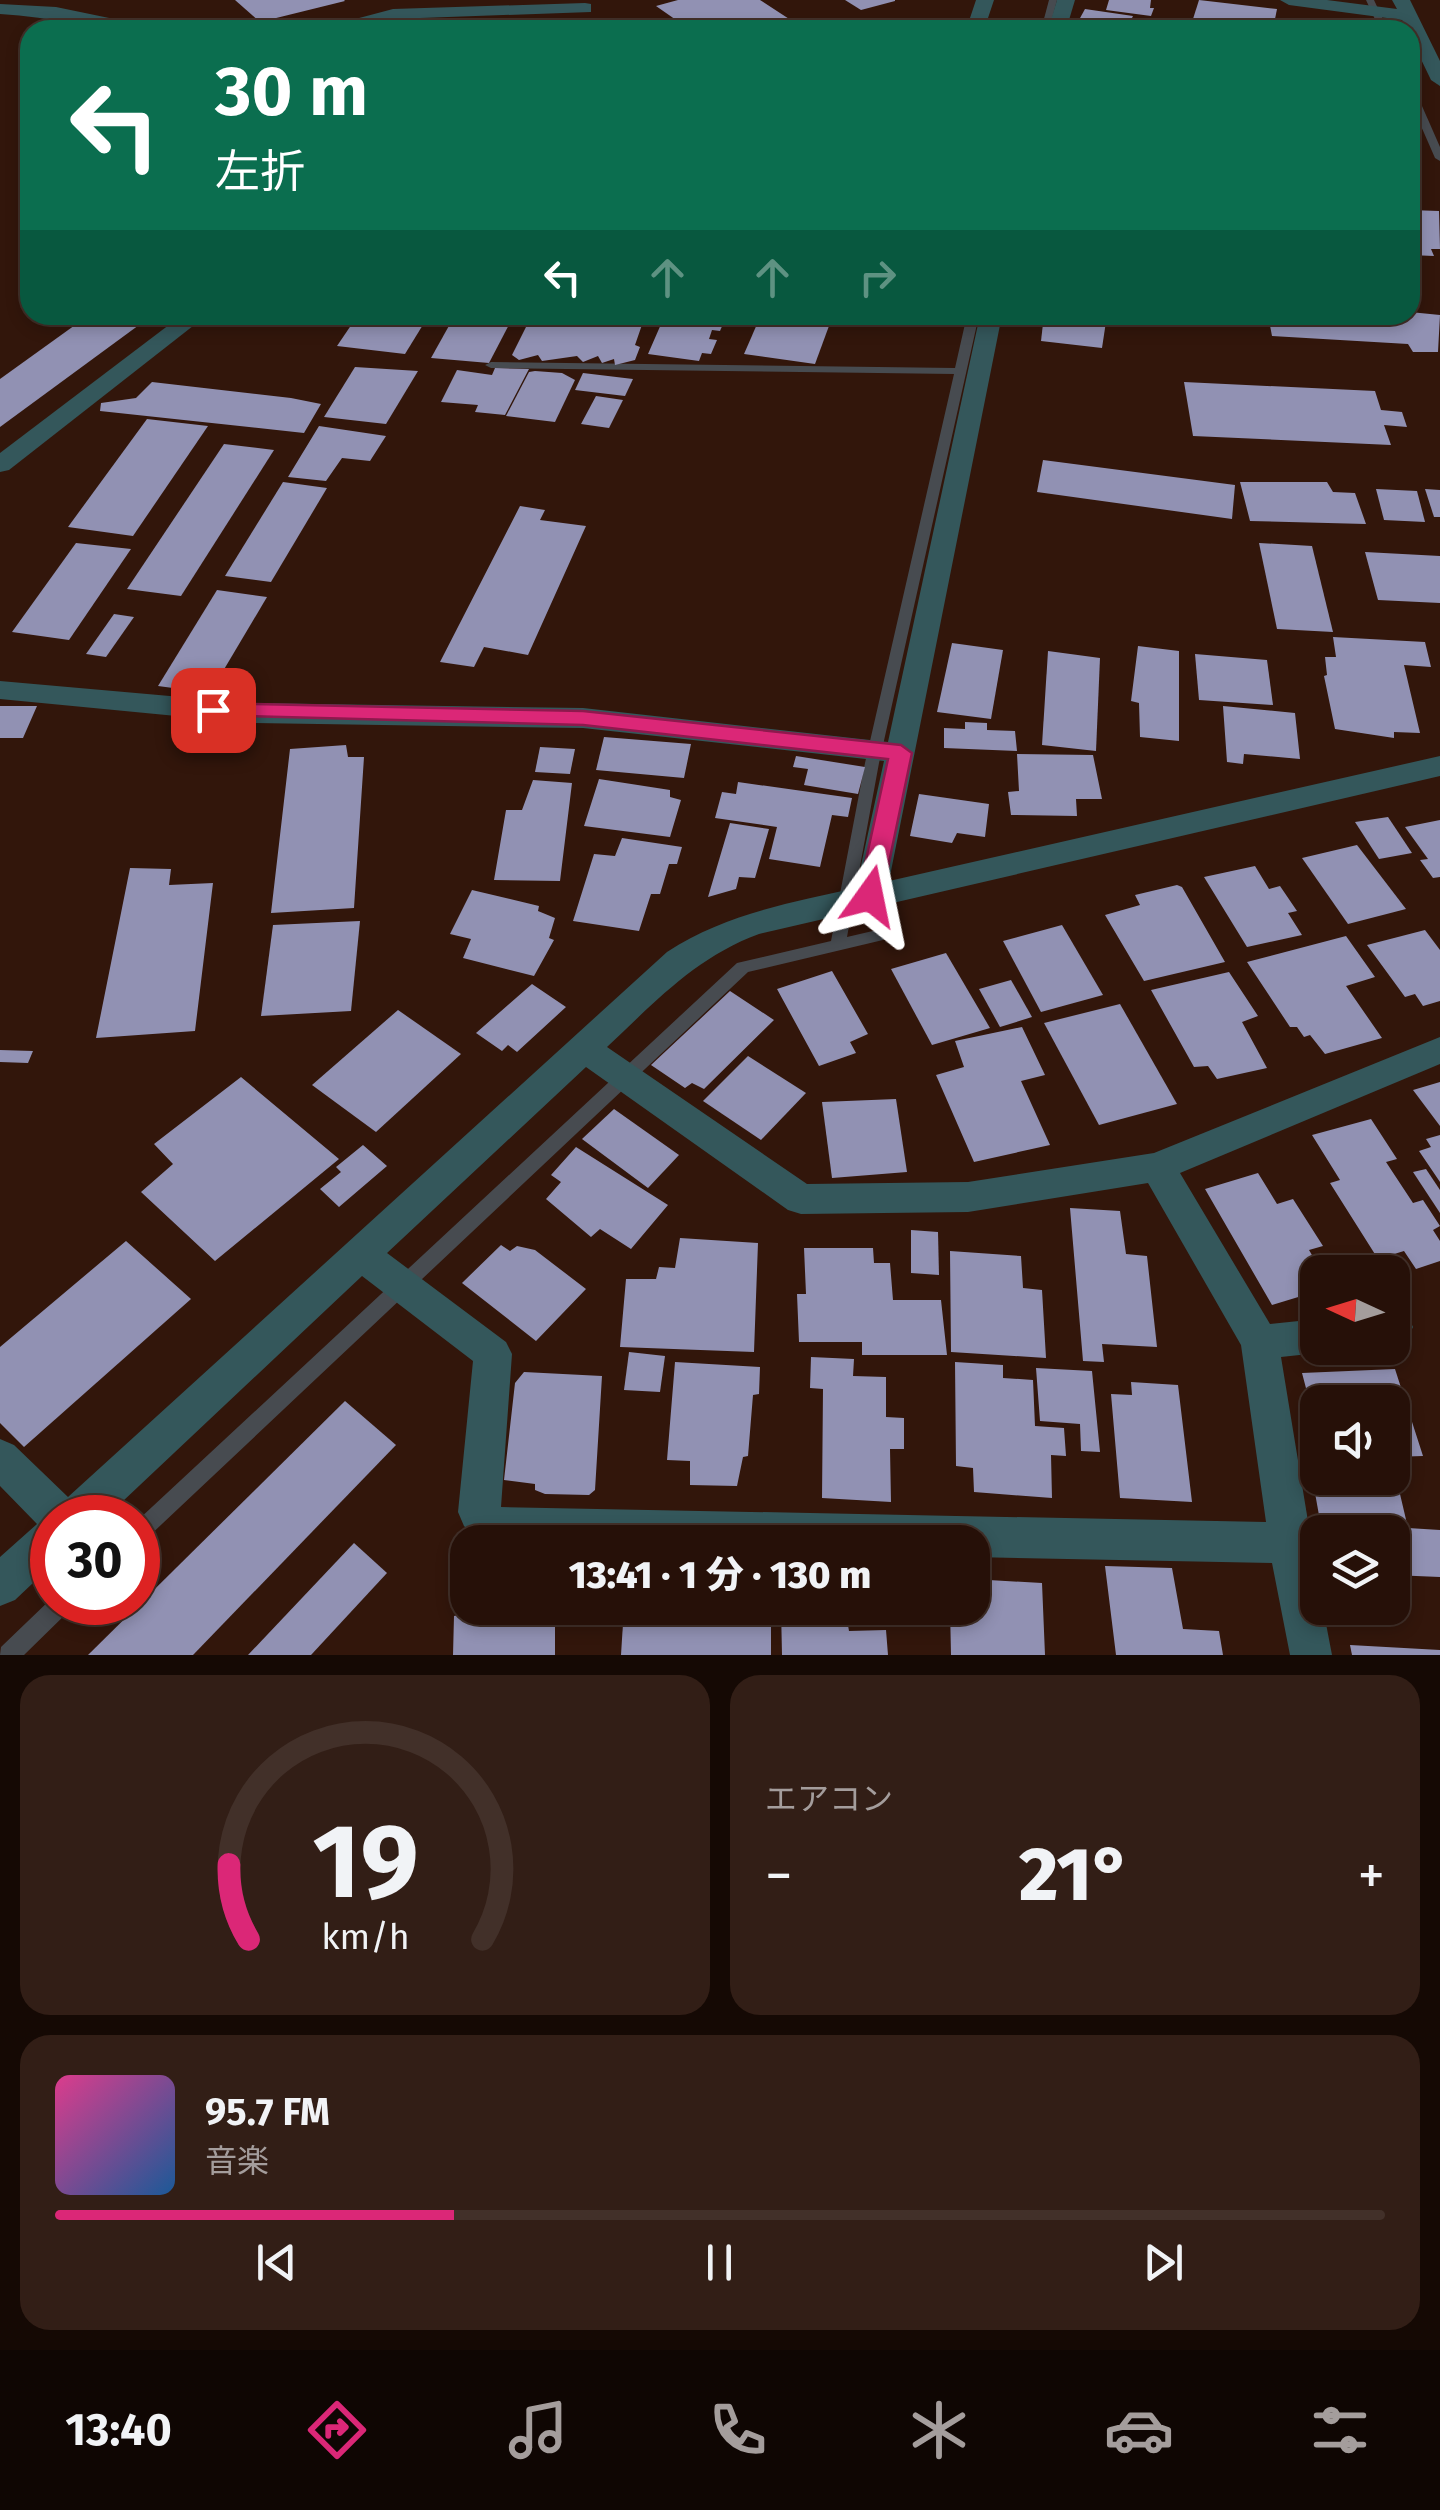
<!DOCTYPE html>
<html lang="ja">
<head>
<meta charset="utf-8">
<style>
  :root { --surface:#261008; --page:#321e16; --text:#f1f3f6; --muted:#a49d9c; --line:#423029; --accent:#db2777 }
  body { margin:0; font-family:"Fira Sans","Noto Sans JP",sans-serif; background:var(--page); color:var(--text); height:100vh; display:flex; flex-direction:column; font-size:38px; white-space:nowrap }
  * { box-sizing:border-box; margin:0 }
  p { font-size:32px; color:var(--muted) }
  .icon { flex:none; width:55px; height:55px; fill:none; stroke:currentColor; stroke-width:2; stroke-linecap:round; stroke-linejoin:round }
  .map { position:relative; height:1655px; overflow:hidden }
  .details { display:flex; flex-direction:column; gap:20px; padding:20px; background:#150904; flex:1 }
  .details>* { flex:none }
  .hud { position:absolute; left:20px; top:20px; width:1400px; height:305px; border-radius:30px; box-shadow:0 5px 15px #0003,0 0 0 2px var(--line); background:#0b6e4f; color:#fff; overflow:hidden }
  .needle { width:65px; rotate:274deg }
  .tools { position:absolute; left:1300px; top:1255px; display:grid; gap:20px }
  .tools a { display:grid; place-items:center; width:110px; height:110px; border-radius:20px; background:var(--surface); box-shadow:0 5px 15px #0003,0 0 0 2px var(--line); font-size:50px }
  .speed { position:absolute; left:30px; top:1495px; display:flex; gap:20px; font-size:50px; font-weight:700; text-align:center }
  .speed>* { display:grid; place-content:center; width:130px; height:130px; border-radius:50%; background:var(--surface); box-shadow:0 5px 15px #0003,0 0 0 2px var(--line); line-height:1 }
  .speed .limit { border:15px solid #d22; background:#fff; color:#111 }
  .pin { position:absolute; display:grid; place-items:center; width:85px; height:85px; color:#fff; margin:-42px; border-radius:20px; box-shadow:0 5px 15px #0006 }
  .me { position:absolute; width:110px; margin:-55px; rotate:12deg; stroke-linejoin:round; filter:drop-shadow(0 0 8px #0008) }
  .turn { display:flex; align-items:center; gap:35px; height:210px; padding:0 30px; font-size:45px }
  .turn .icon { width:130px; height:130px; stroke-width:2.5 }
  .turn b { display:block; font-size:70px; line-height:85px }
  .lanes { display:flex; align-items:center; height:95px; padding:0 30px; background:#0003; justify-content:center; gap:50px; direction:ltr }
  .lanes .off { opacity:.35 }
  .big { font-size:75px; font-weight:800; line-height:1.1 }
  .details .widget { flex:1; display:flex; flex-direction:column; justify-content:center; gap:15px; min-width:0; padding:0 35px; border-radius:30px; background:var(--page) }
  .details .dial { align-items:center; gap:0 }
  .dial svg { height:260px; overflow:visible; fill:none; stroke:var(--line); stroke-width:7; stroke-linecap:round; text-anchor:middle }
  .dial text { fill:var(--text); stroke:none }
  .song { display:flex; align-items:center; gap:30px }
  .cover { width:120px; height:120px; border-radius:15px; background:linear-gradient(135deg,hsl(330 70% 55%),hsl(210 70% 35%)) }
  .played { height:10px; border-radius:5px; background:linear-gradient(90deg,var(--accent) 30%,var(--line) 30%) }
  .keys { display:flex; justify-content:space-around; direction:ltr }
  .heat { display:flex; justify-content:space-between; align-items:center; font-size:55px; direction:ltr }
  .details .tiles { flex:1; display:grid; gap:20px; grid-template-columns:1fr 1fr }
  .widget:last-child { grid-column:span 2 }
  .trip { position:absolute; left:450px; top:1525px; width:540px; height:100px; border-radius:30px; background:var(--surface); box-shadow:0 5px 15px #0003,0 0 0 2px var(--line); font-weight:800; line-height:100px; text-align:center }
  .dock { display:flex; height:160px; justify-content:space-around; align-items:center; background:#0f0603; color:var(--muted) }
  .dock .icon { width:70px; height:70px }
  .dock .selected { color:var(--accent) }
  .dock b { font-size:45px; color:var(--text) }
  .map>svg:first-child { display:block }
  .lines { fill:none; stroke-linecap:round; stroke-linejoin:round }
  .stream { fill:#474b50; fill-rule:evenodd }
  .building { fill:#9191b3 }
  .minor { fill:#34575b; fill-rule:evenodd }
  .route { fill:#db2777; stroke:#8e194d; stroke-width:2.5 }
</style>
</head>
<body>
<div class="map">
<svg width="1440" height="1655" viewBox="0 0 1440 1655">
  <rect width="100%" height="100%" fill="#32160b"/>
  <g class="lines">
    <!-- stream -->
    <g class="stream">
      <polygon points="1049,0 1057,0 1049,30 1041,30"/>
      <polygon points="1366,0 1374,0 1388,30 1380,30"/>
      <polygon points="1410,87 1415,90 1440,147 1440,161 1435,158 1410,101"/>
      <polygon points="967,315 979,315 879,763 847,937 877,930 883,932 885,936 883,940 748,972 145,1540 138,1543 138,1520 737,963 831,941 865,763 954,374 491,368 485,365 491,362 955,368"/>
      <polygon points="52,1598 52,1602 74,1602 71,1609 24,1655 0,1655 1,1647"/>
    </g>
  </g>
  <!-- building -->
  <g class="building">
    <polygon points="235,0 344,0 345,1 260,22"/>
    <polygon points="678,0 760,0 806,30 741,30 726,20 689,29 656,6"/>
    <polygon points="845,0 895,0 895,1 861,10"/>
    <polygon points="1109,0 1151,0 1150,8 1154,8 1151,16 1106,10"/>
    <polygon points="1199,0 1277,9 1273,29 1193,19"/>
    <polygon points="1085,9 1133,16 1126,30 1074,29"/>
    <polygon points="1169,19 1230,28 1230,30 1165,30"/>
    <polygon points="1303,20 1357,28 1357,30 1298,30"/>
    <polygon points="1410,210 1439,211 1440,249 1431,249 1434,256 1410,255"/>
    <polygon points="1410,312 1440,315 1438,352 1413,352 1408,344 1272,336 1268,315"/>
    <polygon points="89,315 104,315 139,325 0,427 0,379"/>
    <polygon points="358,315 429,315 405,354 337,346"/>
    <polygon points="455,315 514,315 489,363 431,358"/>
    <polygon points="532,315 608,315 644,319 635,345 640,347 635,360 615,365 614,359 602,363 598,356 583,362 577,356 542,361 538,355 519,360 512,355"/>
    <polygon points="665,315 719,315 716,323 723,324 720,331 712,330 709,339 717,340 711,354 702,353 699,361 648,354"/>
    <polygon points="761,315 833,315 815,364 744,354"/>
    <polygon points="1044,315 1107,315 1102,348 1041,341"/>
    <polygon points="355,367 418,371 386,424 324,417"/>
    <polygon points="495,368 529,369 505,415 475,412 478,405 441,402 457,370 492,375"/>
    <polygon points="535,371 562,373 575,380 555,422 506,416 529,372"/>
    <polygon points="583,373 633,379 625,396 575,390"/>
    <polygon points="152,382 291,398 321,404 304,433 100,411 101,403 136,398"/>
    <polygon points="1184,382 1375,391 1381,410 1402,412 1407,427 1384,425 1391,445 1193,436"/>
    <polygon points="596,396 623,400 609,428 581,424"/>
    <polygon points="147,419 208,426 133,536 68,527"/>
    <polygon points="319,426 386,436 370,461 342,458 326,481 288,477"/>
    <polygon points="224,444 274,450 181,596 127,589"/>
    <polygon points="1043,460 1235,485 1232,519 1037,492"/>
    <polygon points="283,482 327,488 271,582 225,576"/>
    <polygon points="1240,482 1327,482 1333,492 1355,493 1366,524 1250,521"/>
    <polygon points="1376,489 1417,491 1425,522 1384,520"/>
    <polygon points="1425,489 1440,490 1440,517 1434,517"/>
    <polygon points="520,506 545,510 540,520 586,526 528,655 484,647 474,667 440,662"/>
    <polygon points="76,543 131,549 69,640 12,632"/>
    <polygon points="1259,543 1312,546 1333,632 1277,629"/>
    <polygon points="1365,552 1440,556 1440,603 1378,600"/>
    <polygon points="217,590 267,597 210,693 158,686"/>
    <polygon points="114,614 134,617 106,657 86,654"/>
    <polygon points="1333,637 1425,642 1431,667 1404,665 1420,733 1394,732 1394,738 1335,729 1324,676 1327,675 1325,657 1336,657"/>
    <polygon points="952,643 1003,650 991,719 937,712"/>
    <polygon points="1138,646 1179,651 1179,741 1140,737 1139,703 1131,701"/>
    <polygon points="1048,651 1100,658 1096,751 1042,745"/>
    <polygon points="1195,654 1267,660 1273,705 1199,700"/>
    <polygon points="0,706 37,706 23,738 0,738"/>
    <polygon points="1223,706 1295,713 1300,759 1244,754 1243,764 1227,762"/>
    <polygon points="965,722 987,723 987,730 1015,731 1017,751 944,748 944,728 965,729"/>
    <polygon points="604,737 691,744 684,778 596,770"/>
    <polygon points="346,745 348,757 364,757 354,908 271,913 290,749"/>
    <polygon points="540,747 575,749 570,774 535,772"/>
    <polygon points="1017,754 1093,755 1102,799 1076,799 1077,816 1011,815 1008,792 1019,791"/>
    <polygon points="796,756 865,767 858,794 804,785 808,769 793,767"/>
    <polygon points="599,779 670,790 670,797 681,800 670,837 584,826"/>
    <polygon points="533,780 572,783 560,881 494,880 506,810 522,810"/>
    <polygon points="738,782 852,798 848,817 832,815 820,867 769,859 777,827 715,818 722,792 736,794"/>
    <polygon points="919,794 989,804 985,837 957,833 952,843 910,836"/>
    <polygon points="1388,817 1412,853 1379,859 1355,822"/>
    <polygon points="1440,820 1440,877 1433,878 1420,860 1428,859 1405,827"/>
    <polygon points="730,823 769,829 755,878 739,877 736,889 708,897"/>
    <polygon points="622,838 682,847 677,864 669,864 660,894 651,894 639,931 573,921 594,854 615,856"/>
    <polygon points="1357,845 1406,909 1348,924 1302,858"/>
    <polygon points="1255,866 1269,889 1280,886 1297,911 1288,913 1302,935 1247,947 1204,877"/>
    <polygon points="130,868 171,869 169,885 213,883 195,1031 96,1038"/>
    <polygon points="1177,885 1182,887 1225,962 1144,981 1105,915 1140,905 1135,895"/>
    <polygon points="472,890 539,906 538,911 555,918 549,938 554,940 534,976 463,958 471,939 450,934"/>
    <polygon points="360,921 351,1011 261,1016 273,925"/>
    <polygon points="1062,925 1103,995 1041,1012 1003,941"/>
    <polygon points="1425,930 1440,950 1440,1001 1423,1006 1415,994 1405,997 1367,945"/>
    <polygon points="1346,936 1375,977 1346,986 1382,1038 1325,1054 1310,1035 1304,1037 1297,1027 1290,1027 1247,962"/>
    <polygon points="946,953 990,1028 932,1045 891,969"/>
    <polygon points="832,971 868,1034 850,1042 856,1053 819,1066 777,989"/>
    <polygon points="1229,972 1258,1016 1242,1022 1267,1068 1217,1079 1208,1066 1194,1067 1151,990"/>
    <polygon points="1011,980 1032,1017 1000,1027 979,989"/>
    <polygon points="532,984 566,1007 517,1052 508,1045 502,1051 476,1033"/>
    <polygon points="730,991 774,1020 704,1089 692,1083 685,1088 651,1065"/>
    <polygon points="1120,1004 1177,1104 1099,1125 1044,1023"/>
    <polygon points="398,1010 461,1054 376,1132 312,1085"/>
    <polygon points="1022,1027 1045,1075 1021,1081 1050,1145 974,1162 936,1075 964,1067 955,1041"/>
    <polygon points="0,1050 33,1051 28,1063 0,1062"/>
    <polygon points="748,1056 806,1093 761,1140 703,1101"/>
    <polygon points="241,1077 339,1159 215,1261 141,1192 173,1164 154,1144"/>
    <polygon points="1440,1082 1440,1126 1413,1090"/>
    <polygon points="896,1099 907,1172 832,1178 822,1102"/>
    <polygon points="614,1109 679,1155 648,1188 582,1139"/>
    <polygon points="1371,1119 1397,1159 1386,1162 1413,1203 1423,1200 1440,1226 1433,1230 1440,1241 1440,1261 1416,1269 1404,1251 1378,1259 1330,1183 1340,1180 1312,1135"/>
    <polygon points="1440,1135 1440,1182 1419,1151 1431,1147 1426,1139"/>
    <polygon points="363,1145 387,1166 339,1207 320,1189 341,1172 336,1167"/>
    <polygon points="576,1147 668,1205 631,1249 600,1229 591,1237 546,1199 561,1182 551,1175"/>
    <polygon points="1426,1169 1440,1190 1440,1213 1413,1172"/>
    <polygon points="1258,1173 1277,1204 1293,1199 1323,1246 1309,1250 1322,1272 1318,1272 1318,1291 1272,1305 1205,1189"/>
    <polygon points="1070,1208 1120,1211 1126,1254 1147,1256 1157,1347 1102,1344 1104,1362 1083,1361"/>
    <polygon points="911,1230 938,1232 939,1275 911,1273"/>
    <polygon points="680,1238 758,1243 754,1352 620,1347 626,1279 656,1279 659,1267 675,1268"/>
    <polygon points="126,1241 191,1299 24,1447 0,1423 0,1347"/>
    <polygon points="501,1245 510,1251 517,1246 535,1250 586,1289 536,1341 462,1283"/>
    <polygon points="804,1248 873,1248 874,1263 890,1263 893,1300 941,1300 947,1355 862,1355 862,1342 799,1342 797,1294 806,1294"/>
    <polygon points="950,1251 1021,1256 1023,1288 1042,1290 1046,1358 951,1352"/>
    <polygon points="629,1352 665,1356 660,1392 624,1390"/>
    <polygon points="811,1357 854,1359 853,1376 886,1377 886,1417 904,1418 904,1449 890,1449 891,1502 822,1498 823,1389 810,1388"/>
    <polygon points="675,1362 760,1367 759,1394 753,1395 748,1456 743,1457 737,1486 690,1485 690,1461 667,1460"/>
    <polygon points="955,1362 1003,1365 1003,1378 1033,1380 1035,1426 1064,1428 1066,1456 1051,1455 1052,1498 974,1492 973,1468 956,1466"/>
    <polygon points="1036,1368 1092,1371 1100,1452 1081,1451 1080,1424 1040,1421"/>
    <polygon points="1395,1369 1423,1456 1392,1457 1392,1402 1318,1402 1316,1426 1302,1373"/>
    <polygon points="524,1372 602,1376 595,1490 589,1495 545,1494 535,1490 535,1484 504,1480 515,1383"/>
    <polygon points="1131,1382 1178,1385 1192,1502 1120,1498 1111,1394 1132,1395"/>
    <polygon points="345,1401 396,1445 193,1655 88,1655"/>
    <polygon points="1310,1465 1318,1465 1318,1478 1381,1478 1384,1492 1400,1494 1408,1528 1440,1530 1440,1577 1392,1575 1392,1532 1322,1532"/>
    <polygon points="354,1543 387,1573 311,1655 248,1655"/>
    <polygon points="1105,1566 1172,1568 1183,1629 1219,1631 1223,1655 1116,1655"/>
    <polygon points="972,1579 1042,1583 1045,1655 951,1655 950,1608 972,1608"/>
    <polygon points="465,1590 468,1608 555,1608 555,1655 453,1655 454,1616 463,1614"/>
    <polygon points="624,1608 771,1608 771,1655 621,1655"/>
    <polygon points="781,1608 845,1608 849,1631 886,1630 888,1655 782,1655"/>
    <polygon points="1350,1645 1440,1650 1440,1655 1352,1655"/>
  </g>
  <g class="lines">
    <!-- minor -->
    <g class="minor">
      <polygon points="976,0 994,0 984,30 966,30"/>
      <polygon points="1057,0 1075,0 1066,30 1048,30"/>
      <polygon points="1280,0 1327,0 1397,9 1392,0 1410,0 1440,61 1440,86 1431,80 1402,20 1289,5"/>
      <polygon points="585,3 591,4 591,12 393,19 346,30 314,30 393,9"/>
      <path d="M0,4L56,7L143,25L152,30C101,30 51,17 0,14Z"/>
      <polygon points="182,315 207,315 9,470 0,472 0,453"/>
      <path d="M980,315H1002L889,881L1440,756V776L759,934C696,957 655,1002 607,1047L807,1184L968,1182L1154,1153L1440,1037V1064L1180,1173L1270,1324L1318,1319V1348H1332L1318,1353L1281,1357L1318,1582V1608H1323L1332,1655H1290L1272,1563L972,1557V1542H481L464,1526L458,1512L473,1361L362,1276L105,1518H52V1565L15,1600L0,1606V1557L37,1524L0,1486V1439L14,1445L68,1497L667,952C725,914 789,903 856,888L884,761L583,728L249,723L0,699V681L249,703L583,708L888,742ZM586,1067L788,1210L801,1214L968,1212L1148,1183L1241,1345L1266,1522L501,1507L512,1354L506,1342L387,1253Z"/>
      <polygon points="1392,1310 1407,1315 1413,1327 1407,1339 1394,1344"/>
    </g>
  </g>
  <!-- route -->
  <polygon class="route" points="213,703 583,711 901,745 912,753 882,896 870,905 858,896 888,759 583,725 205,715 202,710 205,705"/>
</svg>
<div class="tools">
<a><svg class="needle" viewBox="-14 -14 28 28"><path d="M0-13l5 13h-10z" fill="#e53935"/><path d="M0 13l5-13h-10z" fill="#a49d9c"/></svg></a>
<a><svg class="icon" aria-label="sound" viewBox="0 0 24 24"><path d="M4 9h4l5-4v14l-5-4H4zM17 9q2 3 0 6"/></svg></a>
<a><svg class="icon" aria-label="layers" viewBox="0 0 24 24"><path d="M12 4l9 5-9 5-9-5zM3 14l9 5 9-5"/></svg></a>
</div>
<div class="speed"><div class="limit">30</div></div>
<div class="pin" style="left:213px;top:710px;background:#d93025"><svg class="icon" aria-label="arrive" viewBox="0 0 24 24"><path d="M6 21V4h12l-3 4 3 4H6"/></svg></div>
<svg class="me" style="left:870px;top:896px" viewBox="-20 -20 40 40"><path d="M0-17L14 15 0 8-14 15z" fill="#db2777" stroke="#fff" stroke-width="4"/></svg>
<div class="trip">13:41 · 1 分 · 130 m</div>
<div class="hud">
<div class="turn"><svg class="icon" aria-label="left" viewBox="0 0 24 24"><path d="M17 20v-9H6M10 6l-5 5 5 5"/></svg><div><b>30 m</b>左折</div></div>
<div class="lanes"><svg class="icon" aria-label="left" viewBox="0 0 24 24"><path d="M17 20v-9H6M10 6l-5 5 5 5"/></svg><svg class="icon off" aria-label="ahead" viewBox="0 0 24 24"><path d="M12 20V5M6 11l6-6 6 6"/></svg><svg class="icon off" aria-label="ahead" viewBox="0 0 24 24"><path d="M12 20V5M6 11l6-6 6 6"/></svg><svg class="icon off" aria-label="right" viewBox="0 0 24 24"><path d="M7 20v-9h11M14 6l5 5-5 5"/></svg></div>
</div>
</div>
<section class="details">
<div class="tiles">
<div class="widget dial"><svg viewBox="0 0 100 80">
<path d="M14 69A42 42 0 1 1 86 69"/>
<path d="M14 69A42 42 0 0 1 8 46" stroke="#db2777"/>
<text x="50" y="56" font-size="32" font-weight="700">19</text>
<text x="50" y="72" font-size="11">km/h</text>
</svg></div>
<div class="widget"><p>エアコン</p>
<div class="heat"><a>−</a><b class="big">21°</b><a>+</a></div>
</div>
<div class="widget">
<div class="song"><i class="cover"></i><div><b>95.7 FM</b><p>音楽</p></div></div>
<div class="played"></div>
<div class="keys"><svg class="icon" aria-label="previous" viewBox="0 0 24 24"><path d="M18 5L8 12l10 7zM5 5v14"/></svg><svg class="icon" aria-label="pause" viewBox="0 0 24 24"><path d="M8 5v14M16 5v14"/></svg><svg class="icon" aria-label="next" viewBox="0 0 24 24"><path d="M6 5l10 7-10 7zM19 5v14"/></svg></div>
</div>
</div>
</section>
<nav class="dock">
<b>13:40</b>
<svg class="icon selected" aria-label="directions" viewBox="0 0 24 24"><path d="M12 3l9 9-9 9-9-9zM9 14v-3h6M13 9l2 2-2 2"/></svg>
<svg class="icon" aria-label="music" viewBox="0 0 24 24"><path d="M9 18V5l10-2v13"/><circle cx="6" cy="18" r="3"/><circle cx="16" cy="16" r="3"/></svg>
<svg class="icon" aria-label="phone" viewBox="0 0 24 24"><path d="M5 4h4l2 5-3 2q2 4 5 5l2-3 5 2v4C11 20 4 13 5 4z"/></svg>
<svg class="icon" aria-label="climate" viewBox="0 0 24 24"><path d="M12 3v18M4 7l16 10M4 17L20 7"/></svg>
<svg class="icon" aria-label="car" viewBox="0 0 24 24"><path d="M5 17H2v-5l4-1 3-4h7l3 4 3 1v5h-3M9 17h6M6 11h13"/><circle cx="7" cy="17" r="2"/><circle cx="17" cy="17" r="2"/></svg>
<svg class="icon" aria-label="filters" viewBox="0 0 24 24"><path d="M4 7h16M4 17h16"/><circle cx="9" cy="7" r="2"/><circle cx="15" cy="17" r="2"/></svg>
</nav>
</body>
</html>
